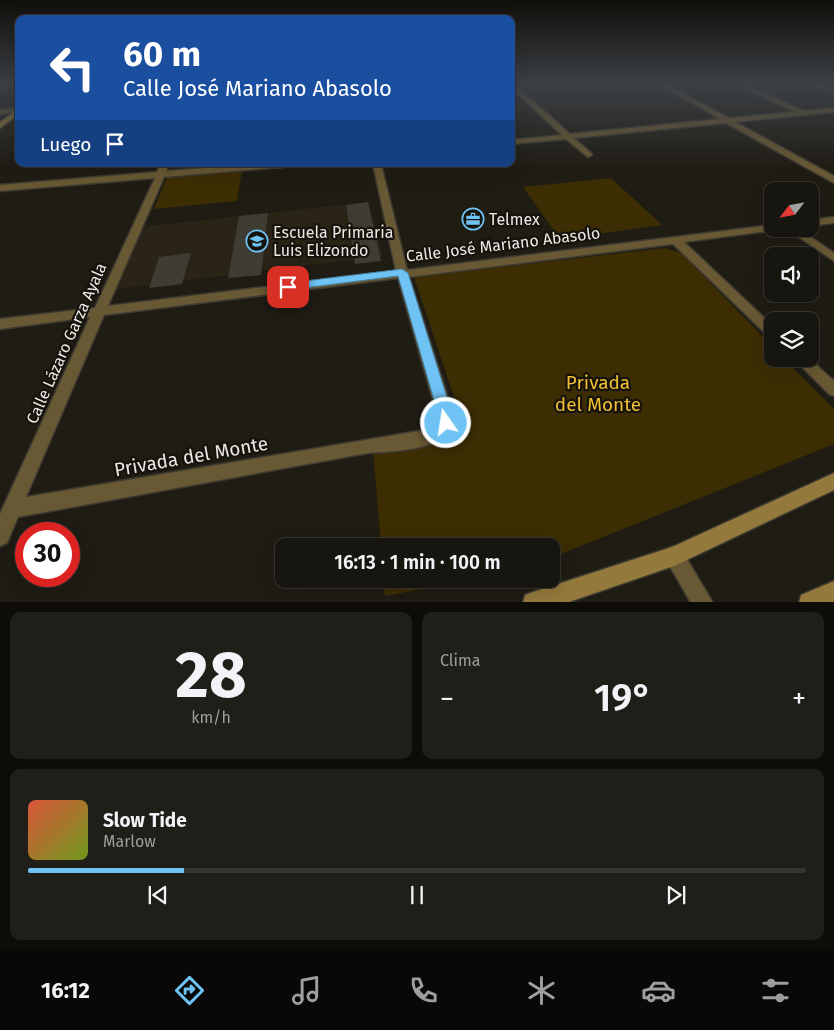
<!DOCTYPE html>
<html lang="es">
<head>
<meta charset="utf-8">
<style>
  :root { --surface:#17150f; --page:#201e18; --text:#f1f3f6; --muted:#9e9f9e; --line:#36342f; --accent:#6fc2f4 }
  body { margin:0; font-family:"Fira Sans",sans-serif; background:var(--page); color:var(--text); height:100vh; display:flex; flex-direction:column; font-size:19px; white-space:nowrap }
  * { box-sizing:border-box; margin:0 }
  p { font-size:16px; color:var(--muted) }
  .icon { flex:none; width:28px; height:28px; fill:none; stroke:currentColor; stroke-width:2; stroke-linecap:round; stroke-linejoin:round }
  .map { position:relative; height:602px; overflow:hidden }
  .panel { display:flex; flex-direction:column; gap:10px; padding:10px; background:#0d0c08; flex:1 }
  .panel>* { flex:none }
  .top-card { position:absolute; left:15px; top:15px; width:500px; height:152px; border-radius:10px; box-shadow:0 5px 20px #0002,0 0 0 1px var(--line); background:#1a4fa0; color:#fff; overflow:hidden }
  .needle { width:32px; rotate:238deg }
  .buttons { position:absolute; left:764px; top:182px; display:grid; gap:10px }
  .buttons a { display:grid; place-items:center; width:55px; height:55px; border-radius:10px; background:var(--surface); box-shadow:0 5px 20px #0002,0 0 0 1px var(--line); font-size:25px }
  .speed { position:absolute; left:15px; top:522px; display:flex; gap:10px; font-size:25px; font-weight:700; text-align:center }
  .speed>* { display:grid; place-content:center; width:65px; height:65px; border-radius:50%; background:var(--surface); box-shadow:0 5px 20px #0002,0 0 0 1px var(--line); line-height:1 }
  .speed .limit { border:8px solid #d22; background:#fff; color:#111 }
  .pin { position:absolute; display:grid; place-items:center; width:42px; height:42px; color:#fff; margin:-21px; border-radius:10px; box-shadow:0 2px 8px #0006 }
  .me { position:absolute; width:55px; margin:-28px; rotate:347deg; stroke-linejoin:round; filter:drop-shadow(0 0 4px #0008) }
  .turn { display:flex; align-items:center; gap:18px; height:105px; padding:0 25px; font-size:22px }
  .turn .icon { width:65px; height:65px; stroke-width:2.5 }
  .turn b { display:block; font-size:35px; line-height:42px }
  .then { display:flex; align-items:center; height:48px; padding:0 25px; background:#0003; gap:10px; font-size:19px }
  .big { font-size:38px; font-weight:600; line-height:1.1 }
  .panel .tile { flex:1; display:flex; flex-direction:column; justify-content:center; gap:8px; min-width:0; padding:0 18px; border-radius:10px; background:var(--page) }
  .panel .dial { align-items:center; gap:0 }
  .dial b { font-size:65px; line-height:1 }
  .song { display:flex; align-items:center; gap:15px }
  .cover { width:60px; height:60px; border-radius:8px; background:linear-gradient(135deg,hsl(10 70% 55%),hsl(80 70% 35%)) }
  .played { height:5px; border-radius:2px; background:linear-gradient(90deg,var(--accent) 20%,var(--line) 20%) }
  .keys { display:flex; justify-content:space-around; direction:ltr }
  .heat { display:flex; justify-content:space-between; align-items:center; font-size:28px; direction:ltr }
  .panel .tiles { flex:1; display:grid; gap:10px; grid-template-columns:1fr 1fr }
  .tile:last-child { grid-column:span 2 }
  .trip { position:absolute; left:275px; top:538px; width:285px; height:50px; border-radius:10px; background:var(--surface); box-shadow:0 5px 20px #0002,0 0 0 1px var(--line); font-weight:600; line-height:50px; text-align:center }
  .tab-bar { display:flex; height:80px; justify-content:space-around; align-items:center; background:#090806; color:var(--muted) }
  .tab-bar .icon { width:35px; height:35px }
  .tab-bar .current { color:var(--accent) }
  .tab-bar b { font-size:22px; color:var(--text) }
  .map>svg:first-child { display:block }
  .built { fill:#2a2417 }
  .green { fill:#3d2d03 }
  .building { fill:#3f3c34 }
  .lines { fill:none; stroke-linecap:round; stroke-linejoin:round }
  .street-casing { stroke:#3c3931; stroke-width:3 }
  .secondary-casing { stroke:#3c3931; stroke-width:3 }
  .street { fill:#685833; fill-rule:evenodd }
  .secondary { fill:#93793c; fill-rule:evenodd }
  .route { fill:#6fc2f4; stroke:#487e9f }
  .labels { text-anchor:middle; stroke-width:4.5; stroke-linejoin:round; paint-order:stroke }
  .poi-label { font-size:16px; fill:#ebe9e4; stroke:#16130c; text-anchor:start }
  .street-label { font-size:16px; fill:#ebe9e4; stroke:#16130c }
  .near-park-label { font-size:19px; fill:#f2bf32; stroke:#16130c }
  .near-street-label { font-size:19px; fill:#ebe9e4; stroke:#16130c }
</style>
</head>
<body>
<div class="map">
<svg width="834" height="603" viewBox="0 0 834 603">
  <rect width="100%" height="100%" fill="#1f1c14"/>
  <!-- built -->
  <polygon class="built" points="368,202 383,256 116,289 140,227"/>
  <!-- green -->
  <g class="green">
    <polygon points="242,171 237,201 154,209 167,177"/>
    <polygon points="611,178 662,225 560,239 523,187"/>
    <polygon points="665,248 681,253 772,346 772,359 784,359 834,409 834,444 551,558 551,546 381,546 373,450 448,437 458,431 463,424 414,277"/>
    <polygon points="383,579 476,579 385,596"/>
  </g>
  <!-- building -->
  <g class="building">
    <polygon points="368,202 381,261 355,264 346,205"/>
    <polygon points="268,213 261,275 228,278 239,216"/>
    <polygon points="191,253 182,284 149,288 159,257"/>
  </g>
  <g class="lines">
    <!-- street casing -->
    <g class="street-casing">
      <g id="street">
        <polygon points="511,84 514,84 570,134 720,119 659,84 666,84 729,118 795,112 736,84 744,84 804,111 834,108 834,112 735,122 834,176 834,183 726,123 574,138 591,153 592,155 588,157 566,139 511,144 511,140 562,135 511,88"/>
        <polygon points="812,84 820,84 834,90 834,94"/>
        <polygon points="19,108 19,112 0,114 0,110"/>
        <path d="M161,164H169L166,171L256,164H287L283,167L164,177L108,306L396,271L373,164H381L407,270L772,225V229H777L776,230L684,242L772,325V337L767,335L673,244L409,277L451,407L454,423C440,452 395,451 368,453L18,517L7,543L0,546V514L90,317L0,329V319L95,308L155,178L0,191V185L157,172ZM398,278L435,407L438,421L425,430L26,497L104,315Z"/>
        <polygon points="834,217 834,223 810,226 810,220"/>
        <polygon points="787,229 799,229 834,253 834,261"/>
        <polygon points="794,359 810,359 834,381 834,396 829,394"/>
        <polygon points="674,546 681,549 713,603 691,603 664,556 667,549"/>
      </g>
    </g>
    <!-- secondary casing -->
    <g class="secondary-casing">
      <g id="secondary">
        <polygon points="19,108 19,114 0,128 0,122"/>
        <polygon points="834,473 834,490 674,566 566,603 523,603 525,595 533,592 672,547"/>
        <polygon points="834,581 834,602 799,603 801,595"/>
      </g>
    </g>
    <!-- street -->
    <use href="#street" class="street"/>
    <!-- secondary -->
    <use href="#secondary" class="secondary"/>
  </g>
  <!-- sky -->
  <linearGradient id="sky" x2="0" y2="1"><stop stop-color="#110f0b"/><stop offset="0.5" stop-color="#3c4045"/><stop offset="1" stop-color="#3c4045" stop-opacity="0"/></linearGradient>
  <rect width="834" height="168" fill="url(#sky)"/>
  <!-- route -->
  <polygon class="route" points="402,269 408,273 450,407 453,423 451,427 446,429 441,427 436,407 398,276 288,290 283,287 288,283"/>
  <!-- icons -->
  <defs>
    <g id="office-ring" transform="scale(1.125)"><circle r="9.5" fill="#16130c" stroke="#6fc2f4" stroke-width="1.5"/><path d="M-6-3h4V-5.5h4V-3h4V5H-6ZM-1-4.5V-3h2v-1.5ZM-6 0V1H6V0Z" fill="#6fc2f4"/></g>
    <g id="school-ring" transform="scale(1.125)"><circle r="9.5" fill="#16130c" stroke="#6fc2f4" stroke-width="1.5"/><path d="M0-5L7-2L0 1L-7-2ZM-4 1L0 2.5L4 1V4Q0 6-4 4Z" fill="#6fc2f4"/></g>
  </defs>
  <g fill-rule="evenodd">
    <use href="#office-ring" x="473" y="219"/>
    <use href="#school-ring" x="257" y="241"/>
  </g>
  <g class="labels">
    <!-- poi labels -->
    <g class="poi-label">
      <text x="489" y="225">Telmex</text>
      <text x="273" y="238">Escuela Primaria<tspan x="273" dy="18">Luis Elizondo</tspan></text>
    </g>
    <!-- street labels -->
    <g class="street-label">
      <text transform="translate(503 244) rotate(-7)" y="6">Calle José Mariano Abasolo</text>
      <text transform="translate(66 343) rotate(-66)" y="6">Calle Lázaro Garza Ayala</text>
    </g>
    <!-- near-park labels -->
    <g class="near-park-label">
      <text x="598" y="389">Privada<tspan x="598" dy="22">del Monte</tspan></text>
    </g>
    <!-- near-street labels -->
    <g class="near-street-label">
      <text transform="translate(191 456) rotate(-10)" y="7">Privada del Monte</text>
    </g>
  </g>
</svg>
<div class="buttons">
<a><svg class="needle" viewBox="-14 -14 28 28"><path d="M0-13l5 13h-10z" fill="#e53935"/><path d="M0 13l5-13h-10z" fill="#9e9f9e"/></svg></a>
<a><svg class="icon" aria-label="sound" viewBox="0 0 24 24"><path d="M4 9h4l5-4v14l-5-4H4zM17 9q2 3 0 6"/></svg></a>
<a><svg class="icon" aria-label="layers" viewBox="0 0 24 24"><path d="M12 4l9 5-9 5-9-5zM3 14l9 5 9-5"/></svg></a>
</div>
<div class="speed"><div class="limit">30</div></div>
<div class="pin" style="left:288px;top:287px;background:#d93025"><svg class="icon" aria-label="arrive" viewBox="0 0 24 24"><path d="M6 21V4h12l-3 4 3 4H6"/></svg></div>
<svg class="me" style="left:446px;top:423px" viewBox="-20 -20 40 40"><circle r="17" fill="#6fc2f4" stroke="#fff" stroke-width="3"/><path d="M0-11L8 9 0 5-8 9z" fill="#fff"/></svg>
<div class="trip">16:13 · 1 min · 100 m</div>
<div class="top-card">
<div class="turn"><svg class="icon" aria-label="left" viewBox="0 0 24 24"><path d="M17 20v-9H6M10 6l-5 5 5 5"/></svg><div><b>60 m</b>Calle José Mariano Abasolo</div></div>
<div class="then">Luego<svg class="icon" aria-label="arrive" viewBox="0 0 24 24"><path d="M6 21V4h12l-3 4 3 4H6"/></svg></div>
</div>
</div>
<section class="panel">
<div class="tiles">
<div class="tile dial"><b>28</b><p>km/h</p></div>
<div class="tile"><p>Clima</p>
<div class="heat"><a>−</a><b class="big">19°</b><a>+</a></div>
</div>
<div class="tile">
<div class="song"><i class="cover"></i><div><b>Slow Tide</b><p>Marlow</p></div></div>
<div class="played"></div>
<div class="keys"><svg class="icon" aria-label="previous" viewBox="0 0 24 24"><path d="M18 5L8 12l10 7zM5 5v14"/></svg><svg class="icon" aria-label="pause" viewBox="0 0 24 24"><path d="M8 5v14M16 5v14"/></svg><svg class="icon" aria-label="next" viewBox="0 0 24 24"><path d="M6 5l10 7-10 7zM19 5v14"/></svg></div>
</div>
</div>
</section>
<nav class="tab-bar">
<b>16:12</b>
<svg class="icon current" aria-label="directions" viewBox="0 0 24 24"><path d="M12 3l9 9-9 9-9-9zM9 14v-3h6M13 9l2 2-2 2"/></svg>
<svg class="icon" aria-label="music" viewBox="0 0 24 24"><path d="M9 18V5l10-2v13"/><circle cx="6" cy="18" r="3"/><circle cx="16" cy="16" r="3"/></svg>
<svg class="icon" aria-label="phone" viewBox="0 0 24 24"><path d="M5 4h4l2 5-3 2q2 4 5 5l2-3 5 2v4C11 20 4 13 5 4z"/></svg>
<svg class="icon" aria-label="climate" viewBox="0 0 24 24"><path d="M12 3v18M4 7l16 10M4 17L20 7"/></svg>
<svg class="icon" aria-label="car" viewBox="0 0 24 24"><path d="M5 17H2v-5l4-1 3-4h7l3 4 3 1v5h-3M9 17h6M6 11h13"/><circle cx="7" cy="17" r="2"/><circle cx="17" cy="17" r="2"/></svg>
<svg class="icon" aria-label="filters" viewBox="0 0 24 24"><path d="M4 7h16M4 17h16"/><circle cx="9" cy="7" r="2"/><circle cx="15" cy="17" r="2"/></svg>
</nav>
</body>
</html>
